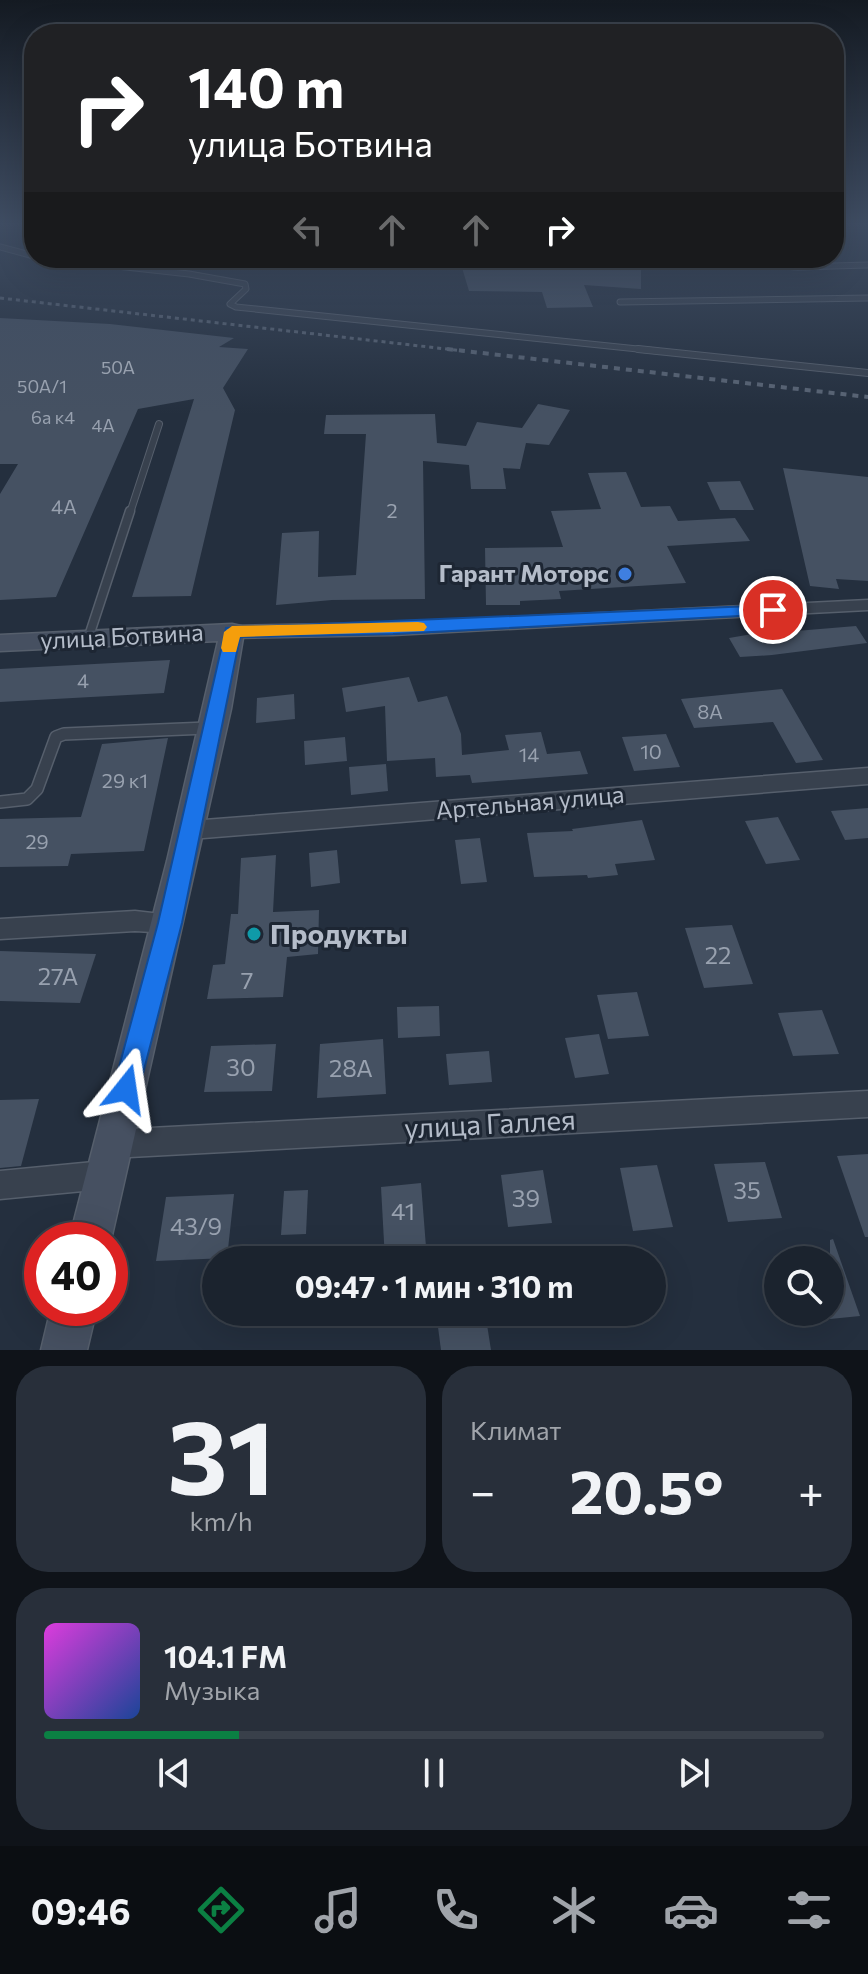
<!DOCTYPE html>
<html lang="ru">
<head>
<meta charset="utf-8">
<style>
  :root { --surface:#1b232e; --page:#282f3a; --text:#f1f3f6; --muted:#a0a4aa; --line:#39404a; --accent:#0b8043 }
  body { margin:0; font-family:Commissioner,sans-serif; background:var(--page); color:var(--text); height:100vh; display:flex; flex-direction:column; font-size:30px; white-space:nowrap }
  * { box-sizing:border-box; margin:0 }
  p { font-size:26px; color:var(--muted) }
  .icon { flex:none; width:44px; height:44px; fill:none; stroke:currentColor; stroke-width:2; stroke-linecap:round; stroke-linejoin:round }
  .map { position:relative; height:1350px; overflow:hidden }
  .sheet { display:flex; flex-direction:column; gap:16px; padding:16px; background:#0f1319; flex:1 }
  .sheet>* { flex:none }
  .top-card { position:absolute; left:24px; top:24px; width:820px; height:244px; border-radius:32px; box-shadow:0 8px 32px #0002,0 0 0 2px var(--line); background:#202124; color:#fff; overflow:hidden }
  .controls { position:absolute; left:764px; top:1246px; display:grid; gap:16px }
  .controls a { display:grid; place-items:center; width:80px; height:80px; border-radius:50%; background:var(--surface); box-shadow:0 8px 32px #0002,0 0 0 2px var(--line); font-size:40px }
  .speed { position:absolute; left:24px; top:1222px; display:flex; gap:16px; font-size:40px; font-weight:700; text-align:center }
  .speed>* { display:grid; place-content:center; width:104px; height:104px; border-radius:50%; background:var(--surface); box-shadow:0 8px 32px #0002,0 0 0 2px var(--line); line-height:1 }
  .speed .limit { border:12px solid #d22; background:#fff; color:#111 }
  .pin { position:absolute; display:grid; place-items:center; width:68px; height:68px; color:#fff; margin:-34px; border:4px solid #fff; border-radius:50%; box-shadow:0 2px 8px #0007 }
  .me { position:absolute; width:88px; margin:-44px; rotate:15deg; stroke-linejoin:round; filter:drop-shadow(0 0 6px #0008) }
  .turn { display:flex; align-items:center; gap:28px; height:168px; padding:0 32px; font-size:36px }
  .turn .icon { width:104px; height:104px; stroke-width:2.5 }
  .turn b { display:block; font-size:56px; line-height:68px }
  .lanes { display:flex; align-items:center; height:76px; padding:0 32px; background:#0003; justify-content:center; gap:40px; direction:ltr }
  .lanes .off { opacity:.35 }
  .big { font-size:60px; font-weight:700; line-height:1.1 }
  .sheet .card { flex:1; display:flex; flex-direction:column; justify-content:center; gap:12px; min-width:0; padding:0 28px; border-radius:32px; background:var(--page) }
  .sheet .dial { align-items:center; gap:0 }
  .dial b { font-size:104px; line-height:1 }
  .song { display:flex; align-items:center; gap:24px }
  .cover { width:96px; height:96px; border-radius:12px; background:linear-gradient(135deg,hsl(300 70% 55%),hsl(220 70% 35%)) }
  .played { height:8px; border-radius:4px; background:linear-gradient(90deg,var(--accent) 25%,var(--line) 25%) }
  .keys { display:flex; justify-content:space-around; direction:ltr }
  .heat { display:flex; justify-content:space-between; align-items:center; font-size:44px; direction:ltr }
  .sheet .tiles { flex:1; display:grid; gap:16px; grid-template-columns:1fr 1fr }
  .card:last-child { grid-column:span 2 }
  .trip { position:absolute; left:202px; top:1246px; width:464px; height:80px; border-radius:40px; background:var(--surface); box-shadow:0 8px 32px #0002,0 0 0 2px var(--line); font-weight:700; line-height:80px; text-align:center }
  .menu { display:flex; height:128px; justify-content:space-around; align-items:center; background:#0b0e12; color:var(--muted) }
  .menu .icon { width:56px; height:56px }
  .menu .on { color:var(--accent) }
  .menu b { font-size:36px; color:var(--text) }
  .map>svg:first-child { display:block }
  .building { fill:#455162 }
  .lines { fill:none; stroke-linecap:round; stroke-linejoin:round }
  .lane-far3-casing { stroke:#565f6c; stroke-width:7 }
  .lane-far2-casing { stroke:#565f6c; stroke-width:8 }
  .lane-far1-casing { stroke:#565f6c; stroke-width:11 }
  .lane-casing { stroke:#565f6c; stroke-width:14 }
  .street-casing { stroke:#565f6c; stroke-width:3 }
  .secondary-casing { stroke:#565f6c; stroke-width:3 }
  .lane-far3 { stroke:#38414e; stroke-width:5 }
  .lane-far2 { stroke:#38414e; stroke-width:6 }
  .lane-far1 { stroke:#38414e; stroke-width:8 }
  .lane { stroke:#38414e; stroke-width:11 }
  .street { fill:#38414e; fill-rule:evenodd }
  .secondary { fill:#465061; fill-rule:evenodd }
  .rail-far1 { stroke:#5a6575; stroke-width:3; stroke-dasharray:4 4; stroke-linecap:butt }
  .rail { stroke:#5a6575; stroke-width:4; stroke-dasharray:6 6; stroke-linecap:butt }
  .route { fill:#1a73e8; stroke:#114b97; stroke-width:2 }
  .slow { fill:#f59e0b }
  .shop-dot { fill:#3f7fe0; stroke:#1d2633; stroke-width:3 }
  .culture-dot { fill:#0f9aa8; stroke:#1d2633; stroke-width:3 }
  .labels { text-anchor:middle; stroke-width:6; stroke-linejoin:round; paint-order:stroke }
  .far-number-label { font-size:18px; fill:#98a1af }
  .number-label { font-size:20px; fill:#98a1af }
  .poi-label { font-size:24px; font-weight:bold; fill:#b4bcc9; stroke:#1d2633; text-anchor:end }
  .street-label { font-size:24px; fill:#b4bcc9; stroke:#1d2633 }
  .near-number-label { font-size:24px; fill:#98a1af }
  .near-poi-label { font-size:28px; font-weight:bold; fill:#b4bcc9; stroke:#1d2633; text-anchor:start }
  .near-street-label { font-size:28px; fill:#b4bcc9; stroke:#1d2633 }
</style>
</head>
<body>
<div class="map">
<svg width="868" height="1350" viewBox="0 0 868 1350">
  <rect width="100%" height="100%" fill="#242f3e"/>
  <!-- building -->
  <g class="building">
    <polygon points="521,258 641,265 641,289 584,285 593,307 547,308 542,292 469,291 460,261"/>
    <polygon points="0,318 110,324 234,338 219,347 248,349 223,388 235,410 191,596 132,597 194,399 138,409 56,597 0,600 0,494 18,464 0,464"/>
    <polygon points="538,404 570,410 549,445 526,443 520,469 503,468 506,489 471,489 469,465 423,461 425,599 332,600 276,605 282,533 319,531 318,577 356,575 366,434 324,434 326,415 435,414 437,443 466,446 477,422 522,428"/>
    <polygon points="783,468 868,477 868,581 836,579 839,589 810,586"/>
    <polygon points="626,472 641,507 670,506 678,521 735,518 750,541 667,546 686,583 559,591 561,599 520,601 520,605 486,605 485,548 563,547 551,511 601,509 588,473"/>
    <polygon points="740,481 754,510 720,510 707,482"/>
    <polygon points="856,626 867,643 772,655 740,657 729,638 794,627 796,631"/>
    <polygon points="170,660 164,693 0,702 0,669"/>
    <polygon points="409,677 418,702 447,696 461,734 462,755 509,750 505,735 541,732 547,754 580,751 588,774 472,783 470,775 436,777 435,758 387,761 385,706 346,712 342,688"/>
    <polygon points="782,689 823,760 796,763 773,722 694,728 681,699"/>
    <polygon points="294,694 295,719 256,723 257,698"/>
    <polygon points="666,734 680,767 634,771 622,737"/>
    <polygon points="345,737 347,761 305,765 304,741"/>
    <polygon points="168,738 144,851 71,854 68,866 0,867 0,819 81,817 102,744"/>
    <polygon points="386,764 388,791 351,795 349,767"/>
    <polygon points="868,808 868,838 845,840 831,811"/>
    <polygon points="778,817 800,860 766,864 745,821"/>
    <polygon points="642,820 655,860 615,864 618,875 588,878 587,875 534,877 527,833 573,831 572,829"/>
    <polygon points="480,838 487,882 461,884 455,840"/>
    <polygon points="337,850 340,883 311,887 309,853"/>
    <polygon points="276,855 273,912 319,910 318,954 287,957 283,997 207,999 213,965 225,964 231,914 238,914 241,858"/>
    <polygon points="732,925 753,984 704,988 685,928"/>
    <polygon points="0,951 96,954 80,1003 0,1001"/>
    <polygon points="637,992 649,1036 608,1039 597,995"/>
    <polygon points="439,1006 440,1036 398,1038 397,1007"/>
    <polygon points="822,1010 839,1054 793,1056 778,1013"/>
    <polygon points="599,1034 609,1074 575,1078 565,1038"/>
    <polygon points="383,1039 386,1094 317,1098 320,1044"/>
    <polygon points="276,1044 272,1091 204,1092 211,1046"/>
    <polygon points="489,1051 492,1082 449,1085 446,1054"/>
    <polygon points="39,1099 21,1166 0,1168 0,1100"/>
    <polygon points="868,1154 868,1237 865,1237 837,1156"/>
    <polygon points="765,1162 782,1218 728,1222 714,1164"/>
    <polygon points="657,1165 673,1227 633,1231 620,1168"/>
    <polygon points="543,1170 552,1223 508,1227 501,1175"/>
    <polygon points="421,1183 427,1260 385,1260 381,1187"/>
    <polygon points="308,1190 306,1234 281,1235 284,1191"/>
    <polygon points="234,1194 227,1258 156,1261 166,1197"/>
    <polygon points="833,1239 860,1316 830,1319 830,1240"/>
    <polygon points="436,1312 485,1312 491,1350 441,1350"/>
  </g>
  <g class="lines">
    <!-- lane-far3 casing -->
    <g class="lane-far3-casing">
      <g id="lane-far3">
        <polyline points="0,247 34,256"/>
        <polyline points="45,258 189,274 245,284 246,289 230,304 236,307 657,351"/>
        <polyline points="646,258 798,267 868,265"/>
        <polyline points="620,302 868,298"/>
      </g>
    </g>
    <!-- lane-far2 casing -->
    <g class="lane-far2-casing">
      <g id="lane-far2">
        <polyline points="638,349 868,373"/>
        <polyline points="130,513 159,424"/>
      </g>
    </g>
    <!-- lane-far1 casing -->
    <g class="lane-far1-casing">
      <polyline id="lane-far1" points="88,639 130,511"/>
    </g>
    <!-- lane casing -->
    <g class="lane-casing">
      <polyline id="lane" points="0,802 27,799 37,789 56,737 64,734 207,728"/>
    </g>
    <!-- street casing -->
    <g class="street-casing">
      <g id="street">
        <polygon points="868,600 868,610 393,635 232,638 223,632 232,626 393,623"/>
        <polygon points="868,768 868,784 191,839 183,836 180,830 183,824 191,821"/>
        <polygon points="135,911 178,916 182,923 178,930 170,933 135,931 0,939 0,919"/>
        <polygon points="868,1091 868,1117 111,1158 101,1154 97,1144 101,1134 111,1130"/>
        <polygon points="104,1161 114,1165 118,1175 114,1185 104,1189 0,1199 0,1171"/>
      </g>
    </g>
    <!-- secondary casing -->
    <g class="secondary-casing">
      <g id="secondary">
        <polygon points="232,624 241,626 244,632 231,709 111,1240 110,1244 110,1240 69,1240 167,861 218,641 0,651 0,635"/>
        <polygon points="51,1308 97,1308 87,1350 41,1350"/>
      </g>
    </g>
    <!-- lane-far3 -->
    <use href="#lane-far3" class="lane-far3"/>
    <!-- lane-far2 -->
    <use href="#lane-far2" class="lane-far2"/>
    <!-- lane-far1 -->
    <use href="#lane-far1" class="lane-far1"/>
    <!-- lane -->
    <use href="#lane" class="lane"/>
    <!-- street -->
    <use href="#street" class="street"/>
    <!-- secondary -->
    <use href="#secondary" class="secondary"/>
    <!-- rail-far1 -->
    <polyline class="rail-far1" points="0,298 464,351"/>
    <!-- rail -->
    <polyline class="rail" points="447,349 868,397"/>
  </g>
  <!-- sky -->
  <linearGradient id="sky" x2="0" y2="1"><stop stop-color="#141a22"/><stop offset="0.54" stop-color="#3f4d63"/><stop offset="1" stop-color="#3f4d63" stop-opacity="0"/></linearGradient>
  <rect width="868" height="414" fill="url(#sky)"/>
  <!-- route -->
  <polygon class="route" points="773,605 779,606 781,610 779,614 393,634 240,637 182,923 139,1089 136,1098 126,1102 116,1098 113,1089 158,923 226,628"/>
  <!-- slow -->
  <polygon class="slow" points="418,622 424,623 427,627 424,631 240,637 236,652 223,652 221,648 224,632 232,626"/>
  <!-- markers -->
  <circle class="shop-dot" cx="625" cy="574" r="8"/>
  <circle class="culture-dot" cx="254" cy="934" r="8"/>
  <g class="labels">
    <!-- far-number labels -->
    <g class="far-number-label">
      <text x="118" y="374">50А</text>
      <text x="42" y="393">50А/1</text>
      <text x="53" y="424">6а к4</text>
      <text x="103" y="432">4А</text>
    </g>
    <!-- number labels -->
    <g class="number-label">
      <text x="64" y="514">4А</text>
      <text x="392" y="518">2</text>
      <text x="83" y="688">4</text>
      <text x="710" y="719">8А</text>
      <text x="651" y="759">10</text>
      <text x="529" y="762">14</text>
      <text x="125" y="788">29 к1</text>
      <text x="37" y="849">29</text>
    </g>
    <!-- poi labels -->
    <g class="poi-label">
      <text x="609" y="582">Гарант Моторс</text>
    </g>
    <!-- street labels -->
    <g class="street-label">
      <text transform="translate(122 637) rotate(-3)" y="8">улица Ботвина</text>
      <text transform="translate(530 803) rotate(-5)" y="8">Артельная улица</text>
    </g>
    <!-- near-number labels -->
    <g class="near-number-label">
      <text x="718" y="964">22</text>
      <text x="58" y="985">27А</text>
      <text x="247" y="989">7</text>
      <text x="241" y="1076">30</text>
      <text x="351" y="1077">28А</text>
      <text x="747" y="1199">35</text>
      <text x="526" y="1207">39</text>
      <text x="403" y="1220">41</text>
      <text x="196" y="1235">43/9</text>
    </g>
    <!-- near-poi labels -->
    <g class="near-poi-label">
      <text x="270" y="944">Продукты</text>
    </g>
    <!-- near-street labels -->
    <g class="near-street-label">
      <text transform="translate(490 1124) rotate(-3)" y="10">улица Галлея</text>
    </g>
  </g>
</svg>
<div class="controls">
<a><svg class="icon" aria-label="search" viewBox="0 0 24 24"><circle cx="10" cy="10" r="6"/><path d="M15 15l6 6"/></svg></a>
</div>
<div class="speed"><div class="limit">40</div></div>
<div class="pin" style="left:773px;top:610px;background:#d93025"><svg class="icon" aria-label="arrive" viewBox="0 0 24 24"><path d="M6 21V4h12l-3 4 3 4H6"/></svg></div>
<svg class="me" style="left:126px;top:1089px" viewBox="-20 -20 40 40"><path d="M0-17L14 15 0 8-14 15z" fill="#1a73e8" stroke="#fff" stroke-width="4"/></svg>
<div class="trip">09:47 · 1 мин · 310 m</div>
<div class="top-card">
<div class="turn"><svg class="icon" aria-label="right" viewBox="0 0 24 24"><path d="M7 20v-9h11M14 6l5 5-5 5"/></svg><div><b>140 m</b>улица Ботвина</div></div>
<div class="lanes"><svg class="icon off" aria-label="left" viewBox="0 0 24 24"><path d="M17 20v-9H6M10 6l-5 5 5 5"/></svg><svg class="icon off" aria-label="ahead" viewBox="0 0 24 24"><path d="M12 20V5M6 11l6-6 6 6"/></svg><svg class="icon off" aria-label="ahead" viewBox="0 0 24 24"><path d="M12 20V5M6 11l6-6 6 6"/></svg><svg class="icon" aria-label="right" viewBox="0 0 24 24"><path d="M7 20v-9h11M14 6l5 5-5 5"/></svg></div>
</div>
</div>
<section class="sheet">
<div class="tiles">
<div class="card dial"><b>31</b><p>km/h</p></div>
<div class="card"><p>Климат</p>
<div class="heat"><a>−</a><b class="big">20.5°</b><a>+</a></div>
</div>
<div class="card">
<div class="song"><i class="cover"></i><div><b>104.1 FM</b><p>Музыка</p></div></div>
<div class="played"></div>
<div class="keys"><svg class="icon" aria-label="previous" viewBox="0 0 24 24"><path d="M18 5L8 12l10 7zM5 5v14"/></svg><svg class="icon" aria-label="pause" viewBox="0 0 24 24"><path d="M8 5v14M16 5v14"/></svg><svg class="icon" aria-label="next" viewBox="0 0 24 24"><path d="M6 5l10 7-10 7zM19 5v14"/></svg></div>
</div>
</div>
</section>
<nav class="menu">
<b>09:46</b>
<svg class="icon on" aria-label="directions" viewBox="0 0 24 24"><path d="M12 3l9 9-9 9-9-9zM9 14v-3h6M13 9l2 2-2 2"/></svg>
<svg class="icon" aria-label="music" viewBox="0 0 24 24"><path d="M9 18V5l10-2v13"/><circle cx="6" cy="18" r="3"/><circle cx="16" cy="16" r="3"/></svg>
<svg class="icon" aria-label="phone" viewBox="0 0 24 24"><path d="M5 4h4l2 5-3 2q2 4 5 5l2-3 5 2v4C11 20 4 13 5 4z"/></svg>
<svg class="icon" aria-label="climate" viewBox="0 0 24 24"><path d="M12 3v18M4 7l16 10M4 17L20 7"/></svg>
<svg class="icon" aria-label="car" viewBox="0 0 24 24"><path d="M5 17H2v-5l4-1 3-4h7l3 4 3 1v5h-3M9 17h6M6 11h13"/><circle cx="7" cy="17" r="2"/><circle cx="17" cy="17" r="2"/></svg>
<svg class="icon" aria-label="filters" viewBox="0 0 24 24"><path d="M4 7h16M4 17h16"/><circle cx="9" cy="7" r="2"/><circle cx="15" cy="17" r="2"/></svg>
</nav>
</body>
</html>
